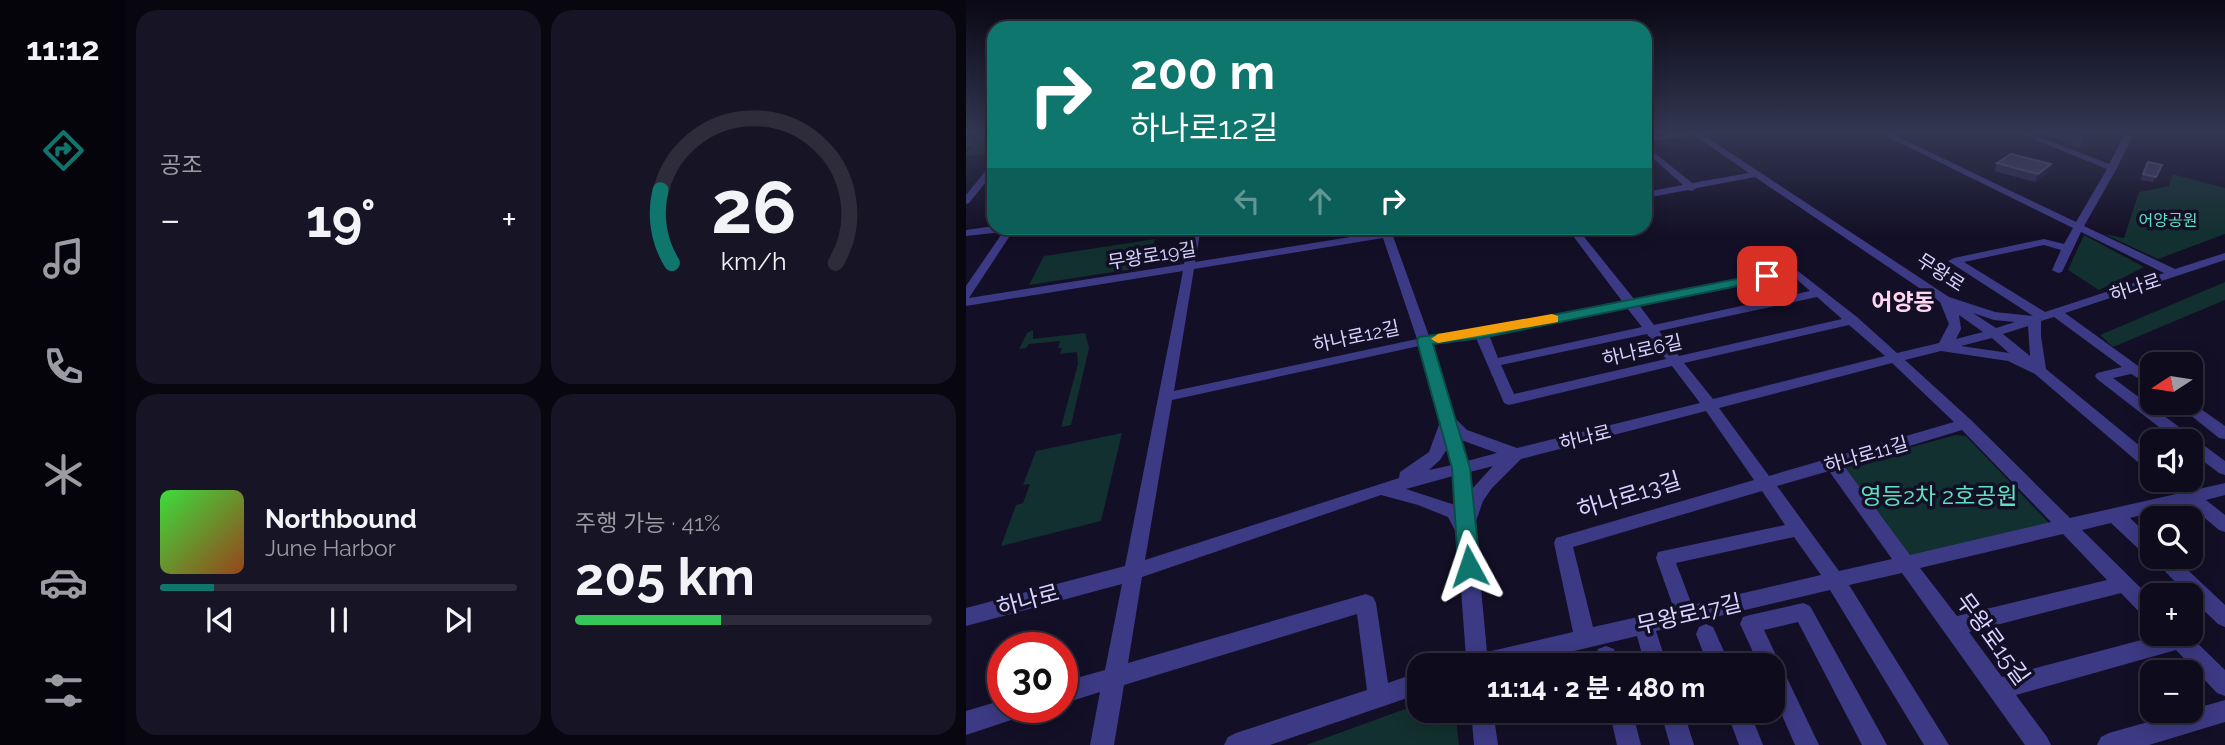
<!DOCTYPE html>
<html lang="ko">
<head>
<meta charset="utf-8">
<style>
  :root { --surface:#0e0b1c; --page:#171425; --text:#f1f3f6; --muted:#9b9ba3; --line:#2e2b3b; --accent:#0f766e }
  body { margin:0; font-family:Raleway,"Noto Sans KR",sans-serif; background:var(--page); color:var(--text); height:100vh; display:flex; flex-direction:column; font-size:26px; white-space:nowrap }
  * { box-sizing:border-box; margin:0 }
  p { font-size:23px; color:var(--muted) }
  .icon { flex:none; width:38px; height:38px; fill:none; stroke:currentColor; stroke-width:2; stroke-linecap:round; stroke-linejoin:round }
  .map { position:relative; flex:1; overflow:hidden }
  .panel { display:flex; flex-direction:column; gap:10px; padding:10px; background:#08060f; width:840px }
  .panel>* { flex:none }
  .banner { position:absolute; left:21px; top:21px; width:665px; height:214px; border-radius:21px; box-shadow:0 4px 18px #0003,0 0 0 2px var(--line); background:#0f766e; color:#fff; overflow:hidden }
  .needle { width:46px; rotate:258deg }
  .buttons { position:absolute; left:1174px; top:352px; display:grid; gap:14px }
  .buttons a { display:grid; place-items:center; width:63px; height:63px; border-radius:14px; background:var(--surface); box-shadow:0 4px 18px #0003,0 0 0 2px var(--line); font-size:35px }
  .speed { position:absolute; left:21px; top:632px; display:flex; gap:14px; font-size:35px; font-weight:700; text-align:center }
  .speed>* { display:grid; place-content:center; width:91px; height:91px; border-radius:50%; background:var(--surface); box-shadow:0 4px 18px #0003,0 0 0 2px var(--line); line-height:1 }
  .speed .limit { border:10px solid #d22; background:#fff; color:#111 }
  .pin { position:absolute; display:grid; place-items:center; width:60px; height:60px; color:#fff; margin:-30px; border-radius:14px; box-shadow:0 4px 10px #0006 }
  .me { position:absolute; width:77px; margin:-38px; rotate:355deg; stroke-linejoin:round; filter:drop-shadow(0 0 5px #0008) }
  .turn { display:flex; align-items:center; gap:24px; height:147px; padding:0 28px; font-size:32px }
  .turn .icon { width:91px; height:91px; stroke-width:2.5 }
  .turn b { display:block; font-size:49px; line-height:60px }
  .lanes { display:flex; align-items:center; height:66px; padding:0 28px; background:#0003; justify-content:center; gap:35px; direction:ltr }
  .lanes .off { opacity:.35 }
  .big { font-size:52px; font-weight:700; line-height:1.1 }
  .panel .tile { flex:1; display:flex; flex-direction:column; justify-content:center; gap:10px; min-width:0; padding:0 24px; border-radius:21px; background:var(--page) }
  .panel .dial { align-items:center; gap:0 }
  .dial svg { height:182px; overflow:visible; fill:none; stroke:var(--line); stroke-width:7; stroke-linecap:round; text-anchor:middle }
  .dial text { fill:var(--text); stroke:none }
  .song { display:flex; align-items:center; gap:21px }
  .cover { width:84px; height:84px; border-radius:10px; background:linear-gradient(135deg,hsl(120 70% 55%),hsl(20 70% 35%)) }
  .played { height:7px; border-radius:4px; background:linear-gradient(90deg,var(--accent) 15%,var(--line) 15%) }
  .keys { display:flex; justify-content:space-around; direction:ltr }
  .heat { display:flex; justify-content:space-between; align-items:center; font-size:38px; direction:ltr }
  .charge { height:10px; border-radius:5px; background:linear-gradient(90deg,#34c759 41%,var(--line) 0) }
  .panel .tiles { flex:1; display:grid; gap:10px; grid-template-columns:repeat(2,1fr) }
  .trip { position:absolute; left:441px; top:653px; width:378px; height:70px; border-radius:21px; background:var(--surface); box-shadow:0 4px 18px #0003,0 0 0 2px var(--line); font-weight:700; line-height:70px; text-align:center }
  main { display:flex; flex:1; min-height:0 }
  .dock { display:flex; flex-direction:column; width:126px; justify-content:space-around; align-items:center; background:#06040b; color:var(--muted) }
  .dock .icon { width:49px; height:49px }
  .dock .selected { color:var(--accent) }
  .dock b { font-size:32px; color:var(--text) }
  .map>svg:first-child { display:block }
  .green { fill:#12302f }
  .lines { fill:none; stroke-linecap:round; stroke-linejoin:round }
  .minor { fill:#3d3a85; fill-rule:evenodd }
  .wall { fill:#312854 }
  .shaded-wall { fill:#1d163a }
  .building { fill:#433a66; stroke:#5a527e; stroke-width:2 }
  .route { fill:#0f766e; stroke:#0a4d48; stroke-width:2 }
  .slow { fill:#f59e0b }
  .labels { text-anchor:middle; stroke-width:7; stroke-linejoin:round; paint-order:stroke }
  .far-park-label { font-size:16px; fill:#5fe0c0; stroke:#130f26 }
  .street-label { font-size:19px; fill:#d9d4ff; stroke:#130f26 }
  .quarter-label { font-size:23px; font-weight:bold; fill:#ffd6f0; stroke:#130f26 }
  .near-street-label { font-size:23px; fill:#d9d4ff; stroke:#130f26 }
  .near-park-label { font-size:23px; fill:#5fe0c0; stroke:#130f26 }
</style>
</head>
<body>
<main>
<nav class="dock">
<b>11:12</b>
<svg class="icon selected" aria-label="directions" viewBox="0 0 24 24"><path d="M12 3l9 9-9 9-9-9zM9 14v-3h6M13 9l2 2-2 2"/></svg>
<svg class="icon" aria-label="music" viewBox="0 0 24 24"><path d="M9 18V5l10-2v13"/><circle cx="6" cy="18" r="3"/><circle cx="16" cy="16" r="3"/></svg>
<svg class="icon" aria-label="phone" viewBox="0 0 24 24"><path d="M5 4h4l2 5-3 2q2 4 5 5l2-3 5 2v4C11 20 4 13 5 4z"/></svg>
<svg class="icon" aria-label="climate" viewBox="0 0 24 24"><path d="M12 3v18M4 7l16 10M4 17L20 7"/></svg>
<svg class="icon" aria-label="car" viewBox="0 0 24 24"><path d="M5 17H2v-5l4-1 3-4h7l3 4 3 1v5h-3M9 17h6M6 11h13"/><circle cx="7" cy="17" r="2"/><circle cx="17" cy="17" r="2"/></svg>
<svg class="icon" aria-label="filters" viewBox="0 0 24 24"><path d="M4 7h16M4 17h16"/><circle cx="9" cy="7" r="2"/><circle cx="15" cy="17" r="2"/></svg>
</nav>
<section class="panel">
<div class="tiles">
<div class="tile"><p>공조</p>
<div class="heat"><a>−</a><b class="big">19°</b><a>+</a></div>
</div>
<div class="tile dial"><svg viewBox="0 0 100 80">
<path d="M14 69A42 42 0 1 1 86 69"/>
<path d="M14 69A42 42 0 0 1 9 37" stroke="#0f766e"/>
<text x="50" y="56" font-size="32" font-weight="700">26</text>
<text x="50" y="72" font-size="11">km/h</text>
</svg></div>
<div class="tile">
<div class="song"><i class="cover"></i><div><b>Northbound</b><p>June Harbor</p></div></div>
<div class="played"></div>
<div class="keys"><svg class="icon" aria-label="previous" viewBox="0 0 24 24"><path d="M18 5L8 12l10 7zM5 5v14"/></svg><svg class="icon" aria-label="pause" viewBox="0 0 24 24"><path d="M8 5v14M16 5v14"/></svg><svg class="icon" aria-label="next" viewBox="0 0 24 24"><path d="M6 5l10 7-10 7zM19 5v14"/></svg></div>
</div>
<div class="tile"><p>주행 가능 · 41%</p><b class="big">205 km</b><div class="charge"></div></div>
</div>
</section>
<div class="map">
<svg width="1259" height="745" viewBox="0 0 1259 745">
  <rect width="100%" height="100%" fill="#130f26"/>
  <!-- green -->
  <g class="green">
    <polygon points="28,132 27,153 0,156 0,152 7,148 0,148 0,139 6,134"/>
    <polygon points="1206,174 1259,188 1259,234 1192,259 1138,234 1158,238 1173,192 1203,186"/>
    <polygon points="1118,235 1178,267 1133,290 1102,270"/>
    <polygon points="189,239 184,256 173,268 63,285 78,256"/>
    <polygon points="1259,282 1259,300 1147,347 1134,335"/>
    <polygon points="67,330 67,339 119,333 123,348 105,425 95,427 112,364 111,352 94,354 96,348 92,348 94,341 63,344 60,348 53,349 61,333"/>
    <polygon points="156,433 135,521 35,546 50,505 57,503 64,484 57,485 70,451"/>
    <polygon points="990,435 1000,436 1087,527 941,559 877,472 879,465"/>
    <polygon points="453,704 453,710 489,711 493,745 340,745"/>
  </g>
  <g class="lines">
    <!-- minor -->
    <g class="minor">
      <path d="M720,132H759L739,136L983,297L1029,312L1067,316L982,261L988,258L1078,239L1098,244L1107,228L912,132H922L1110,222L1141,169L1050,132H1061L1143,164L1160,132H1168L1151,168L1118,226L1209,269L1259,253V260L1099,313L1186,376V386L1165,374L1147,378L1259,461V475L1253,473L1225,452V441H1211L1131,379L1129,376L1131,373L1156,367L1088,317L1075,321V336L1080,369L1186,456V471L1180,469L1069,374L1042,361L975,351L939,360L1005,420L1104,518L1210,494L1198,484L1196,480H1215L1228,490L1259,483V495L1240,500L1259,515V532L1253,530L1222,504L1164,518L1186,539V556H1207L1259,605V627L1252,624L1225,598V595H1222L1185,557L1179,555L1145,523L1116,530L1186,599V621L1179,618L1155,593L1003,632L1036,677L1198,634H1222L1259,670V696L1251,693L1210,650L1050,695L1081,737L1085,745H1059L936,573L883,585L983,745H958L864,590L690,631L701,665H679L671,636L550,665H496L500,658L491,534L482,517L452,505L415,495L176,577L162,663L400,594L407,597L410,603L422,683L453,672V694L304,745H258L262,737L270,733L401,690L391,614L158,685L148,745H124L134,692L96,704V682L139,670L156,584L0,626V608L159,566L217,271L0,306V286L37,232L0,236V230L28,226L49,228L3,298L218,264L225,228H235L229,262L415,232L414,228H424L425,231L465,228L460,231L427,236L463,336L515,329L656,301L601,228H611L668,299L828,268L891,317L931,353L973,343L983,324L974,302L789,177L731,188L726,191L722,190L679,198V192L717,185L679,151V145L726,183L783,173L728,135L679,142V138ZM1115,232L1198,273L1079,312L998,262L1078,245L1095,250L1086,270L1092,273L1096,272ZM417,238L451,339L208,391L228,269ZM826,275L844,291L688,325L673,305ZM851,297L876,319L713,356L693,331ZM661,308L676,327L532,358L523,335ZM1007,313L1028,320L1049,322L1030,328ZM993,315L1017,332L990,339L995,329ZM883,325L919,356L747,399L718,363ZM1062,326L1064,356L1037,334ZM681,334L700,359L548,394L535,365ZM510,338L538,403L543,405L706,366L734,403L551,448L501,430L488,417L465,344ZM1026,338L1043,353L995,346ZM453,346L474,422L463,452L434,472L433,478L179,560L206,400ZM926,363L988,422L803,476L753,408ZM740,411L788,480L590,538L588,543L607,632L521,652L509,524L517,501L526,488L555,459ZM996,430L1085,522L944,555L878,466ZM495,440L531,453L501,461ZM481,449L486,465L463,470L474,460ZM527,466L505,490L504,472ZM863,471L926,559L873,571L811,486ZM487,476L489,505L440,489ZM796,491L819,525L692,552L690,558L708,609L627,627L607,547ZM1097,534L1141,580L991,616L954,568ZM828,537L855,575L726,605L710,563Z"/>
      <polygon points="28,163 28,172 3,203 0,204 0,195 25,164"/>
      <polygon points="1208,402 1225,402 1259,426 1259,439 1253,438"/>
      <polygon points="837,603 844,606 921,745 896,745 832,622 798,630 853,745 829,745 807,695 807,665 793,665 774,624 777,617 784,615"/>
      <polygon points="740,624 747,627 764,665 742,665 730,634 733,627"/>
      <polygon points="640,646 648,649 653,665 631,665 629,656 632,649"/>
      <polygon points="37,700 37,707 63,707 60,715 0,735 0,711"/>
      <polygon points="1259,700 1259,722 1183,745 1131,745 1135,737 1143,733"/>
      <polygon points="505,710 527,710 532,745 508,745"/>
      <polygon points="643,710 666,710 675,745 651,745"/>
      <polygon points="694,710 717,710 728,745 704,745"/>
      <polygon points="760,710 783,710 797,745 773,745"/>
    </g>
  </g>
  <!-- wall -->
  <g class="wall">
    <polygon points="934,132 977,132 943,136"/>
    <polygon points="1073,132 1157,132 1152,141 1113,148"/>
    <polygon points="1182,162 1196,165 1187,182 1174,180"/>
    <polygon points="1031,163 1082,173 1069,182 1028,171"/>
  </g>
  <!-- shaded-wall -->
  <g class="shaded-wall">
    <polygon points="944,132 977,132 943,136"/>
    <polygon points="1120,132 1157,132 1152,141 1113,148"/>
    <polygon points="1085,164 1082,173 1069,182 1072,174"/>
  </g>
  <!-- building -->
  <g class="building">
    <polygon points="1045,154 1085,164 1072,174 1031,163"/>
    <polygon points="1182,162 1196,165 1190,177 1177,174"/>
  </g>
  <!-- sky -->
  <linearGradient id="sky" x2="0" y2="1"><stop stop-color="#0a0815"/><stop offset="0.56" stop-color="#333752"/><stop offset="1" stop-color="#333752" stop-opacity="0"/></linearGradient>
  <rect width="1259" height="236" fill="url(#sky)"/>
  <!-- route -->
  <polygon class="route" points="801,273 808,276 806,279 515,338 467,344 504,468 514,566 511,572 503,575 495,572 492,566 486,468 451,341 453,337 515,329"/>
  <!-- slow -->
  <polygon class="slow" points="586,314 592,316 592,322 472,343 465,339 472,334"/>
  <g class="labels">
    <!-- far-park labels -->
    <g class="far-park-label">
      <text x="1202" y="226">어양공원</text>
    </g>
    <!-- street labels -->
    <g class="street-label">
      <text transform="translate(186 255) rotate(-9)" y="7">무왕로19길</text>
      <text transform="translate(975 272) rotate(33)" y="7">무왕로</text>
      <text transform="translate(1169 287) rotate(-18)" y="7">하나로</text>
      <text transform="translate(390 336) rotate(-12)" y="7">하나로12길</text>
      <text transform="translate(676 350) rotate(-13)" y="7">하나로6길</text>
      <text transform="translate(619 437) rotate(-14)" y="7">하나로</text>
      <text transform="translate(900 454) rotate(-16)" y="7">하나로11길</text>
    </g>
    <!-- quarter labels -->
    <g class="quarter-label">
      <text x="937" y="310">어양동</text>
    </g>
    <!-- near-street labels -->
    <g class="near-street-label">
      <text transform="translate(663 495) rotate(-17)" y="8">하나로13길</text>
      <text transform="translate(62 600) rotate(-15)" y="8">하나로</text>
      <text transform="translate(723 614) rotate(-13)" y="8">무왕로17길</text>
      <text transform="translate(1027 639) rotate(54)" y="8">무왕로15길</text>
    </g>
    <!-- near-park labels -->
    <g class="near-park-label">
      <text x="973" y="504">영등2차 2호공원</text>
    </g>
  </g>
</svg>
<div class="buttons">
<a><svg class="needle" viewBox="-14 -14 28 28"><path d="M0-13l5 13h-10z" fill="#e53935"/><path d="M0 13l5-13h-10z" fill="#9b9ba3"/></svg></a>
<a><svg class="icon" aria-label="sound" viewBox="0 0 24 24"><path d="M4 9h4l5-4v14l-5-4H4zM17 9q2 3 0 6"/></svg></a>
<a><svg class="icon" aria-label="search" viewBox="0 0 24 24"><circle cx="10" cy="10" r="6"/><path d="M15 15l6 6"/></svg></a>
<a>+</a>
<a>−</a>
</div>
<div class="speed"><div class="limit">30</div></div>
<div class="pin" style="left:801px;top:276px;background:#d93025"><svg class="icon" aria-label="arrive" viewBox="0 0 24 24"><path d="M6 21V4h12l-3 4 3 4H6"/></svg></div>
<svg class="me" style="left:503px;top:566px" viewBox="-20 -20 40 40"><path d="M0-17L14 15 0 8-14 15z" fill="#0f766e" stroke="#fff" stroke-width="4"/></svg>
<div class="trip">11:14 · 2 분 · 480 m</div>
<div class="banner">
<div class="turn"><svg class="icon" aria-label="right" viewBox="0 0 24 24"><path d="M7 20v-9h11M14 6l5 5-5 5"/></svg><div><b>200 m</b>하나로12길</div></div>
<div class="lanes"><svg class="icon off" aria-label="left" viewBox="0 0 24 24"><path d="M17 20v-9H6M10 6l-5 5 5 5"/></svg><svg class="icon off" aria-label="ahead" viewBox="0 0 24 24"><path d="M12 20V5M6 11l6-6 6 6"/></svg><svg class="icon" aria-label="right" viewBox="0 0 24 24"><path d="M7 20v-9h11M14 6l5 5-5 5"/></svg></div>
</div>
</div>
</main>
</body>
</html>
